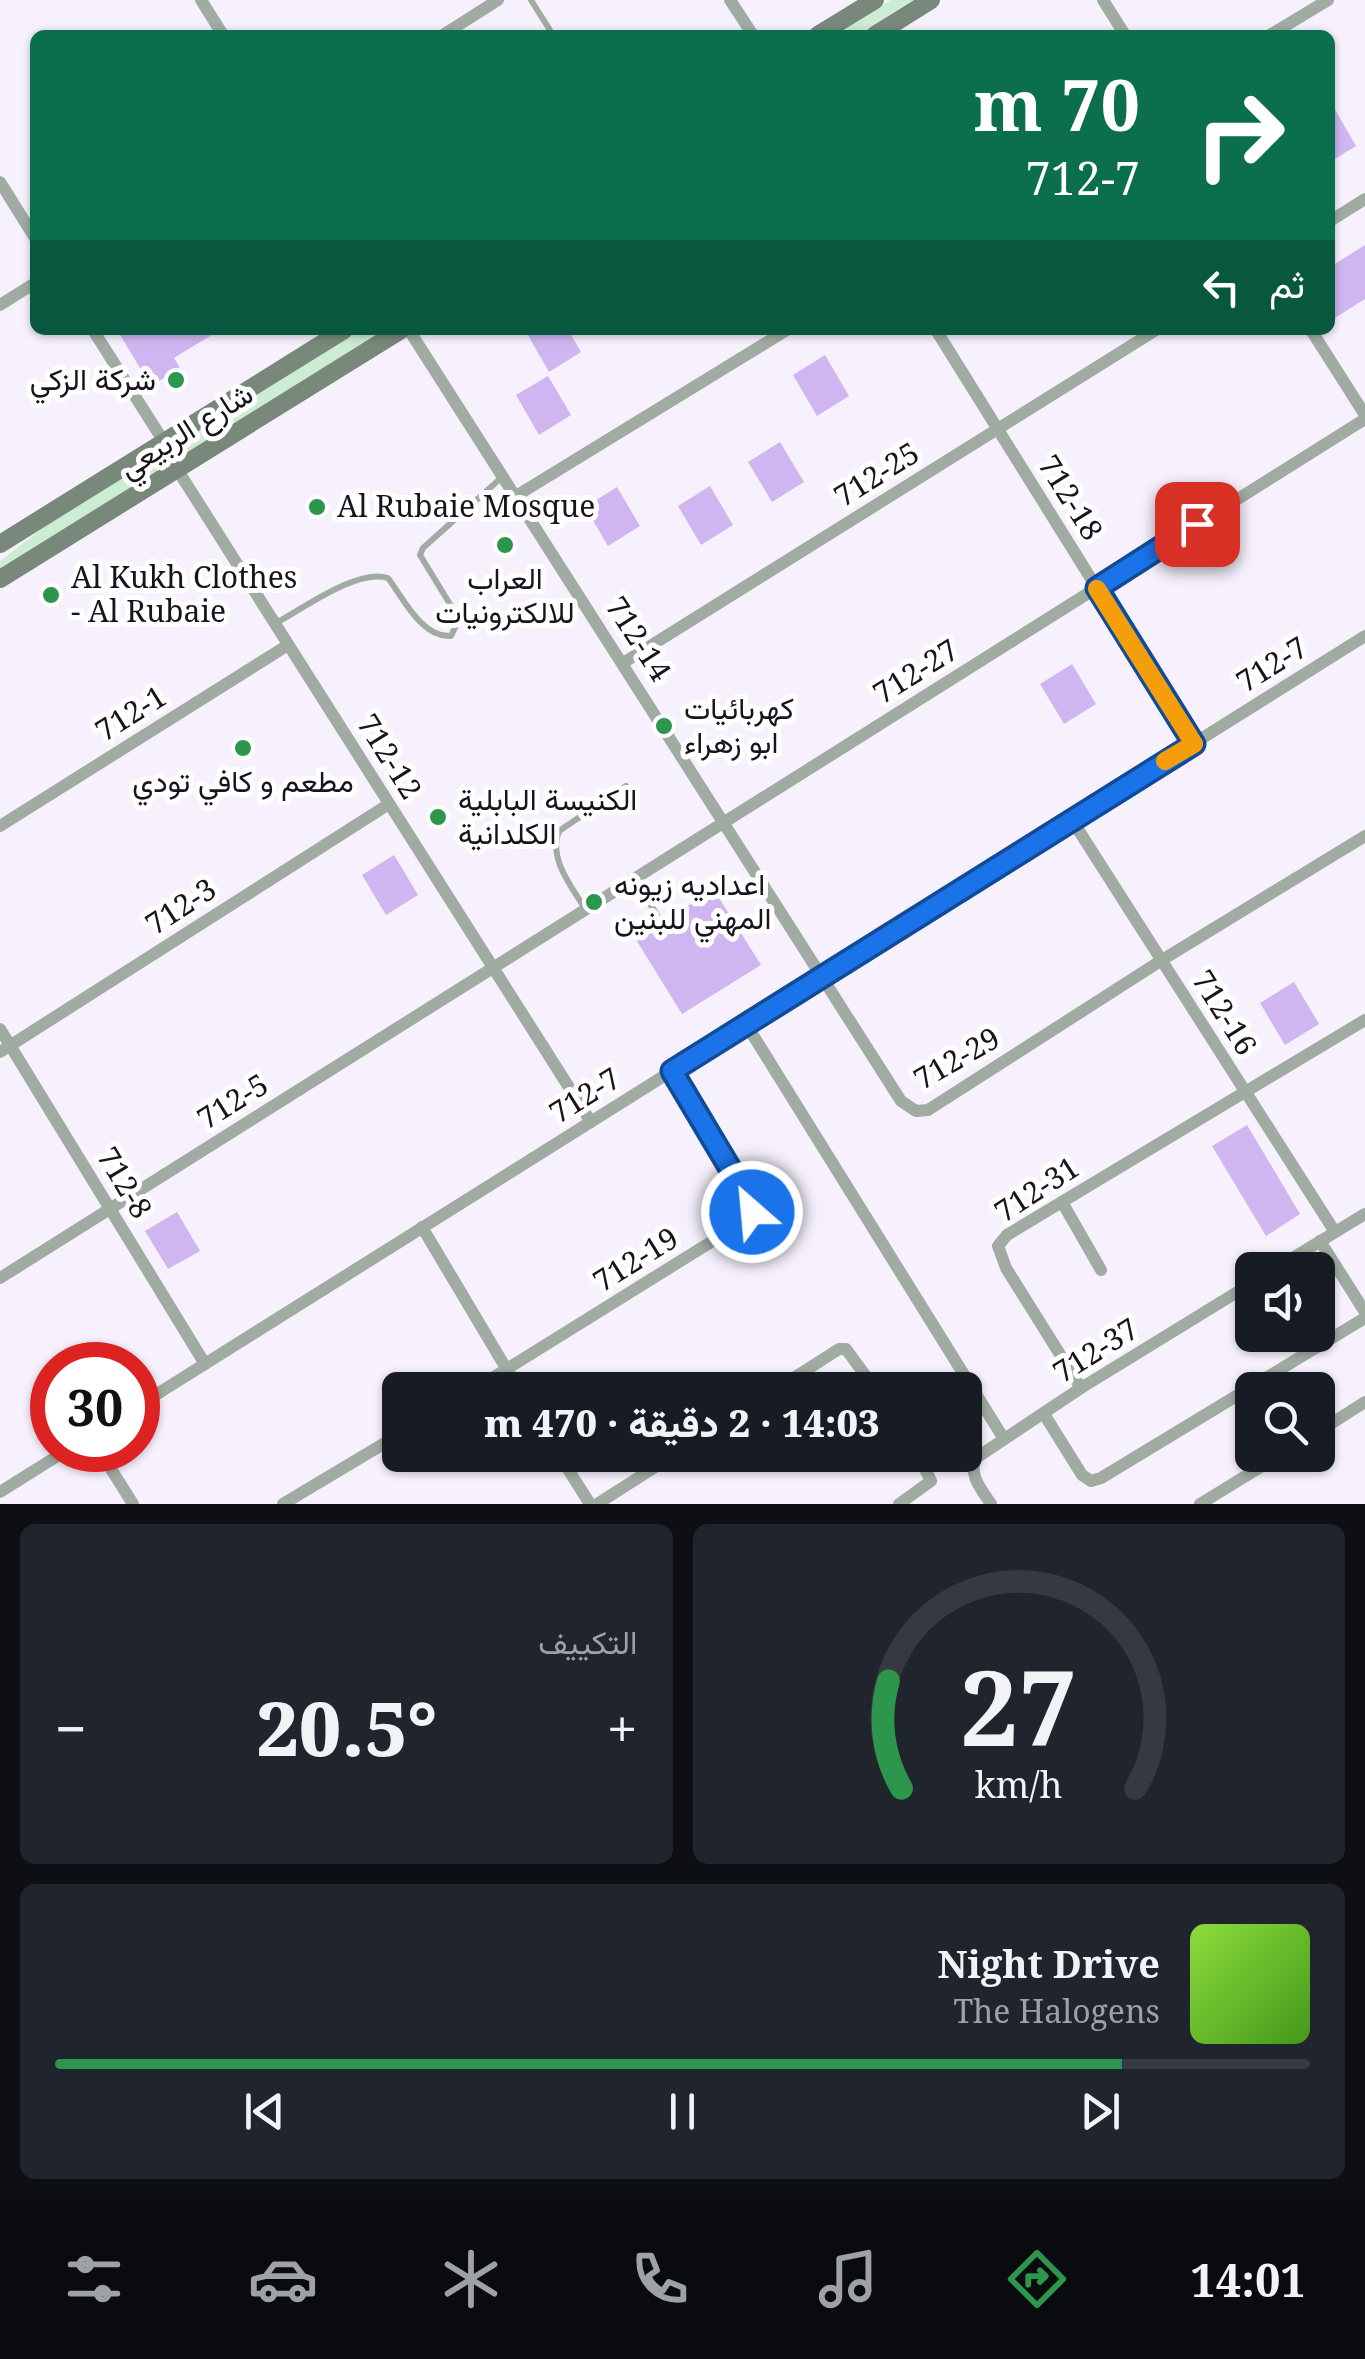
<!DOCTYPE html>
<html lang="ar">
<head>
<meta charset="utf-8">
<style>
  :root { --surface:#171b24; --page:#20242c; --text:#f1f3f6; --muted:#9ea1a6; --line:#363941; --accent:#2d964d }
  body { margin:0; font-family:"Noto Serif",Vazirmatn,serif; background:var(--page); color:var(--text); direction:rtl; height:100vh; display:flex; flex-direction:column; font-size:38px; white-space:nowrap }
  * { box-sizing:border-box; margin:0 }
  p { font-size:32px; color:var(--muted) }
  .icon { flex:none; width:55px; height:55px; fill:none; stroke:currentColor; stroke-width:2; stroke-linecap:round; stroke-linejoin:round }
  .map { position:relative; height:1504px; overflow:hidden; direction:ltr }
  .details { display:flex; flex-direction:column; gap:20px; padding:20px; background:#0d0f14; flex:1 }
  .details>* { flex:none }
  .banner { position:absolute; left:30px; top:30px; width:1305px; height:305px; border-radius:15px; box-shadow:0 2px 8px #0004; direction:rtl; background:#0b6e4f; color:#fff; overflow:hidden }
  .buttons { position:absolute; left:1235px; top:1252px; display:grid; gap:20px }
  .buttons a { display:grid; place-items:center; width:100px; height:100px; border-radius:15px; background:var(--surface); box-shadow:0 2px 8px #0004; font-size:50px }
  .speed { position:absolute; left:30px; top:1342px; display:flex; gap:20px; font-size:50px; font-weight:700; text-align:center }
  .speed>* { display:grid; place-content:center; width:130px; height:130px; border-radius:50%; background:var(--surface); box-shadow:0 2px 8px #0004; line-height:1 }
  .speed .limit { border:15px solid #d22; background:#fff; color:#111 }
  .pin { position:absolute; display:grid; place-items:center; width:85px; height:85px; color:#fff; margin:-42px; border-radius:20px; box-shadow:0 5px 15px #0006 }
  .me { position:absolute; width:110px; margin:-55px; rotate:333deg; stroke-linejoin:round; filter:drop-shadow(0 0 8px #0008) }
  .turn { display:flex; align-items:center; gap:35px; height:210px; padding:0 30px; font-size:45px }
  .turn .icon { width:130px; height:130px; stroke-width:2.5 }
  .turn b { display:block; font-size:70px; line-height:85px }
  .then { display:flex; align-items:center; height:95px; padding:0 30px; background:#0003; gap:20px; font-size:38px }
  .big { font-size:75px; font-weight:800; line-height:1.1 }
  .details .tile { flex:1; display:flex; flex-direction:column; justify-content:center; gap:15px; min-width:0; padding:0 35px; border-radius:15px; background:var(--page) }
  .details .dial { align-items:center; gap:0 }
  .dial svg { height:260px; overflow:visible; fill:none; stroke:var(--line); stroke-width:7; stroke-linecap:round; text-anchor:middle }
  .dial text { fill:var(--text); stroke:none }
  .song { display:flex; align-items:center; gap:30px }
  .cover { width:120px; height:120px; border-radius:15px; background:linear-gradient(135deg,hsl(90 70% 55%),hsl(100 70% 35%)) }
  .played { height:10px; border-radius:5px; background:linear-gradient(90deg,var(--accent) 85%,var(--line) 85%) }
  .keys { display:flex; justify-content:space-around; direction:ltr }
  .heat { display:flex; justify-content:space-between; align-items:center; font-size:55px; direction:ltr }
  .details .tiles { flex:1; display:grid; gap:20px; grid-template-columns:1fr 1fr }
  .tile:last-child { grid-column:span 2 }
  .trip { position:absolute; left:382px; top:1372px; width:600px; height:100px; border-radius:15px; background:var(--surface); box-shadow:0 2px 8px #0004; font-weight:800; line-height:100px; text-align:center; direction:rtl }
  .tab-bar { display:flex; height:160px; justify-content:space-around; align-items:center; background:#090b0e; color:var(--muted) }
  .tab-bar .icon { width:70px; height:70px }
  .tab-bar .current { color:var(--accent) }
  .tab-bar b { font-size:45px; color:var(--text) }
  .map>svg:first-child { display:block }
  .green { fill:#ccedd1 }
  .building { fill:#d0b6f1 }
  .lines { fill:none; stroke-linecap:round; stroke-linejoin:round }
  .lane { stroke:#a0aca2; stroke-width:6 }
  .street { stroke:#a0aca2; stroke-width:12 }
  .secondary { stroke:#78897b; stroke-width:18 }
  .route-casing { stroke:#114b97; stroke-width:25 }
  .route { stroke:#1a73e8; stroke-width:18 }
  .slow { stroke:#f59e0b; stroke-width:18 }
  .poi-dot { fill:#2d964d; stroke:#fff; stroke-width:4 }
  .labels { text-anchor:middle; stroke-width:10; stroke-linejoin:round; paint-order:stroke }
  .poi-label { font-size:30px; fill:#18131d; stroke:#fff; text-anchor:start }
  .street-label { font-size:30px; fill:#18131d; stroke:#fff }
</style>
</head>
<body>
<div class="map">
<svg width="1365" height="1504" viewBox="0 0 1365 1504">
  <rect width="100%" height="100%" fill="#f6f1fd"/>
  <!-- green -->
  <g class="green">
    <polygon points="891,0 913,0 857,35 835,35"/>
    <polygon points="357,330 384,330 0,569 0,561 69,508"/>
  </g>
  <!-- building -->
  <g class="building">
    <polygon points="1330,101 1356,146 1330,162"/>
    <polygon points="1365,245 1365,299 1330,321 1330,267"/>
    <polygon points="117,330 220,330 174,358 180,368 151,386"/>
    <polygon points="525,330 568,330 581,352 549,372"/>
    <polygon points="825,355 849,396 817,416 793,375"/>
    <polygon points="548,376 571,415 539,435 516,395"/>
    <polygon points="780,442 804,482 772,502 748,462"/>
    <polygon points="710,486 733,525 701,545 678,506"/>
    <polygon points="617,487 640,526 608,546 585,507"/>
    <polygon points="1072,664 1096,704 1064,724 1040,684"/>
    <polygon points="394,855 418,895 386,915 362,875"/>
    <polygon points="714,890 761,965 682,1014 635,938"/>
    <polygon points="1294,982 1319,1024 1285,1045 1260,1003"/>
    <polygon points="1247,1125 1300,1214 1266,1236 1212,1146"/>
    <polygon points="177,1212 200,1251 168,1269 145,1231"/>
  </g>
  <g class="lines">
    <!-- lane -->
    <g class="lane">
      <polyline points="531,0 553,35"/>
      <path d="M276,623C304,608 358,568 388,578C403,598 422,638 451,636L459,619L420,555L423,548L501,478"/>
      <polyline points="635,880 657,915"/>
      <path d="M585,909C571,885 548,859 559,831L626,786"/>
    </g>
    <!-- street -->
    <g class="street">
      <polyline points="201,0 223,35"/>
      <polyline points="730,0 753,35"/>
      <polyline points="1103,0 1125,35"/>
      <polyline points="443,35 498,0"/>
      <polyline points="1270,35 1328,0"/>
      <polyline points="0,182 35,238"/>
      <polyline points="1330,221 1365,199"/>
      <polyline points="0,305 35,283"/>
      <polyline points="93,330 164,442"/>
      <polyline points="409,330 901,1101 916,1111 928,1110 1162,960 1365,836"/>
      <polyline points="936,330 1194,744"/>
      <polyline points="1311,330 1365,415"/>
      <polyline points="177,469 591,1122"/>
      <polyline points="516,496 787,330"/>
      <polyline points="623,663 1156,330"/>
      <polyline points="1072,820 1335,1232"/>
      <polyline points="0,826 288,645"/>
      <polyline points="746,1024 1004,1439"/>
      <polyline points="0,1029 205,1364"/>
      <polyline points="0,1052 389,804"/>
      <polyline points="1062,1202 1101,1270"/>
      <polyline points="422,1227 519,1390"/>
      <polyline points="1320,1241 1365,1312"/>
      <polyline points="1273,1270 1365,1214"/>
      <polyline points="0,1278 1365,419"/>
      <polyline points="1081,1388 1006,1268 998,1246 1007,1235 1365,1020"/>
      <polyline points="473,1390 748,1219 752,1212 750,1202 672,1071"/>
      <polyline points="775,1390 839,1349 846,1349 876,1390"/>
      <polyline points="138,1406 1365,636"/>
      <polyline points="1044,1414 1082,1475 1091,1481 1101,1478 1365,1318"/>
      <polyline points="1318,1432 1365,1402"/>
      <polyline points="99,1450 133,1504"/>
      <polyline points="559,1455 590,1504"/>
      <polyline points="0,1492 67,1450"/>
      <polyline points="283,1504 400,1434"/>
      <polyline points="597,1504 674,1455"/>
      <polyline points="899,1504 931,1481 918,1455"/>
      <path d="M991,1504C982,1490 968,1475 976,1458L1081,1388L1252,1283"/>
      <polyline points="1200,1504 1280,1455"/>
    </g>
    <!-- secondary -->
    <g class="secondary">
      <polyline points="818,35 875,0"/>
      <polyline points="875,35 931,0"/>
      <polyline points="0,544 344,330"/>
      <polyline points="0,579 401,330"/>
    </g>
  </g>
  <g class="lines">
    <!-- route casing -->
    <g class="route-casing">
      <polyline id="route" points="752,1212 750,1202 672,1071 1194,744 1097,588 1197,524"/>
    </g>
    <!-- route -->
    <use href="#route" class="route"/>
    <!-- slow -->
    <polyline class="slow" points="1097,589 1194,744 1165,761"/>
  </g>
  <!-- markers -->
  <g class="poi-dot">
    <circle cx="176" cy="380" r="10"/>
    <circle cx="317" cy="507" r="10"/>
    <circle cx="505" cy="545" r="10"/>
    <circle cx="51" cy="595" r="10"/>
    <circle cx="664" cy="726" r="10"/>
    <circle cx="243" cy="748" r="10"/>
    <circle cx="438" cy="817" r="10"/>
    <circle cx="594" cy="902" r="10"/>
  </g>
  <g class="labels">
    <!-- poi labels -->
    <g class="poi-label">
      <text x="156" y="390" text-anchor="end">شركة الزكي</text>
      <text x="337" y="517">Al Rubaie Mosque</text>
      <text x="71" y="588">Al Kukh Clothes<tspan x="71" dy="34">- Al Rubaie</tspan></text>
      <text x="505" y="589" text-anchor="middle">العراب<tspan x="505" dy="34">للالكترونيات</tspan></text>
      <text x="684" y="719">كهربائيات<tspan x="684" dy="34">ابو زهراء</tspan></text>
      <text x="243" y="792" text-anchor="middle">مطعم و كافي تودي</text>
      <text x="458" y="810">الكنيسة البابلية<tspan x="458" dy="34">الكلدانية</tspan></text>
      <text x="614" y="895">اعداديه زيونه<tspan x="614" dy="34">المهني للبنين</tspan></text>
    </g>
    <!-- street labels -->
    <g class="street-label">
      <text transform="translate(186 431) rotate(-32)" y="10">شارع الربيعي</text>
      <text transform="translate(877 475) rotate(-32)" y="10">712-25</text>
      <text transform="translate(1070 498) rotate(58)" y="10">712-18</text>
      <text transform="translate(638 639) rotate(57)" y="10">712-14</text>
      <text transform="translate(1272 665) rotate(-32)" y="10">712-7</text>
      <text transform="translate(916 672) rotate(-32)" y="10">712-27</text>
      <text transform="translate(131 714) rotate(-32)" y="10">712-1</text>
      <text transform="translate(389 757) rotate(58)" y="10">712-12</text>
      <text transform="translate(181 907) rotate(-33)" y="10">712-3</text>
      <text transform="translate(1224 1013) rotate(58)" y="10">712-16</text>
      <text transform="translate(957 1059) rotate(-30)" y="10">712-29</text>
      <text transform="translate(585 1096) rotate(-32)" y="10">712-7</text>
      <text transform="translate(233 1102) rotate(-32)" y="10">712-5</text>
      <text transform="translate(124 1183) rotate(59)" y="10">712-8</text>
      <text transform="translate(1037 1190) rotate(-33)" y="10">712-31</text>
      <text transform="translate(636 1260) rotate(-32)" y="10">712-19</text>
      <text transform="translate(1096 1351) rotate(-32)" y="10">712-37</text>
    </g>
  </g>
</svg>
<div class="buttons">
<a><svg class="icon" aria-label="sound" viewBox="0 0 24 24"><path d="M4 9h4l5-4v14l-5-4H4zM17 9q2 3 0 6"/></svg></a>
<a><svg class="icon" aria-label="search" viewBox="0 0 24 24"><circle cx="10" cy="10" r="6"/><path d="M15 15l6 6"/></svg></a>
</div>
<div class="speed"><div class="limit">30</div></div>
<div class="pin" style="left:1197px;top:524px;background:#d93025"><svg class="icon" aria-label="arrive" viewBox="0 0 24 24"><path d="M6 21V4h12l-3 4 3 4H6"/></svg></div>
<svg class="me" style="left:752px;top:1212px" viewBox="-20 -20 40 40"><circle r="17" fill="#1a73e8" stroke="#fff" stroke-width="3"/><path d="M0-11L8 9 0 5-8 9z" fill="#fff"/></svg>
<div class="trip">14:03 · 2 دقيقة · 470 m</div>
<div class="banner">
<div class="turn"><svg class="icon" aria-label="right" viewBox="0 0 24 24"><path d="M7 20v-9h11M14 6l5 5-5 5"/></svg><div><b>70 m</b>712-7</div></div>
<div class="then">ثم<svg class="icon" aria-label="left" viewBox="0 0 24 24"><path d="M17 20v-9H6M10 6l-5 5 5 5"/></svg></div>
</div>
</div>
<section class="details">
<div class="tiles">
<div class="tile dial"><svg viewBox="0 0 100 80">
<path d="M14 69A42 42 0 1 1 86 69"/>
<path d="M14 69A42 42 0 0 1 10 36" stroke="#2d964d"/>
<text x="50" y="56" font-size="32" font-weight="700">27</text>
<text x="50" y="72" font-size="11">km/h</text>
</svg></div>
<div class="tile"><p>التكييف</p>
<div class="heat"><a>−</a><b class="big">20.5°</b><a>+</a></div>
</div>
<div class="tile">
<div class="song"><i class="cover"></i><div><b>Night Drive</b><p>The Halogens</p></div></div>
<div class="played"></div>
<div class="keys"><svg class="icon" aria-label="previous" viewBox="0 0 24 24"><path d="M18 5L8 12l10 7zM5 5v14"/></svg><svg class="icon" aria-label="pause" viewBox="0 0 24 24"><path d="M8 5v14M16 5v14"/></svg><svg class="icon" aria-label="next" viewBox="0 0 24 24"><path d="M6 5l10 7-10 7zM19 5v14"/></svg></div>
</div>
</div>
</section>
<nav class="tab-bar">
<b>14:01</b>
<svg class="icon current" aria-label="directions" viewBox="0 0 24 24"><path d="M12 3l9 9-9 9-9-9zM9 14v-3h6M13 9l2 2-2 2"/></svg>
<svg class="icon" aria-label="music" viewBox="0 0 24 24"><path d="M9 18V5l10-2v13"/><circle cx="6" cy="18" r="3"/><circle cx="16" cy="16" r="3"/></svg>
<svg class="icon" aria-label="phone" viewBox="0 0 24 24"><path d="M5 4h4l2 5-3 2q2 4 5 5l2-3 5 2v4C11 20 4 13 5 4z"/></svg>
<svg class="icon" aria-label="climate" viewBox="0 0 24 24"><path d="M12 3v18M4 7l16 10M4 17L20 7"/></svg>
<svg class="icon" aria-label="car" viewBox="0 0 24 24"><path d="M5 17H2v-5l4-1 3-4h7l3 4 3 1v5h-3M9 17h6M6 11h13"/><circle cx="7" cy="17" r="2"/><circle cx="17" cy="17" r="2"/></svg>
<svg class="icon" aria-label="filters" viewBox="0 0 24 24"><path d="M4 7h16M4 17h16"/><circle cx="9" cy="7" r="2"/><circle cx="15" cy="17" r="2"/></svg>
</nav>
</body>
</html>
